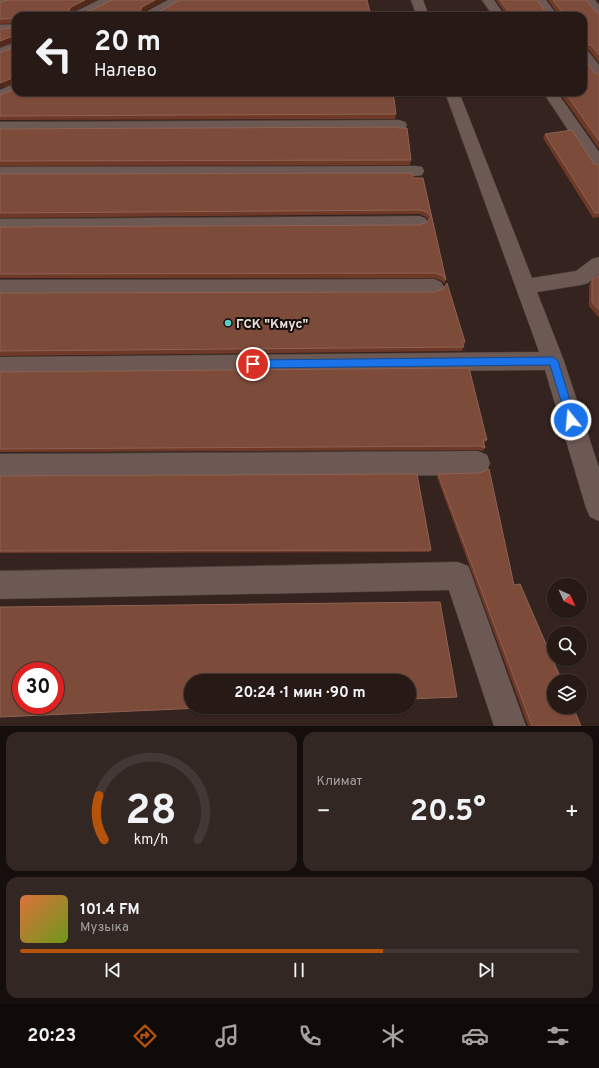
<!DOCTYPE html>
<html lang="ru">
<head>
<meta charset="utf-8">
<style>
  :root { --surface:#271a16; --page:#332723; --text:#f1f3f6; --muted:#a4a1a1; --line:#433835; --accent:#b45309 }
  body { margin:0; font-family:Overpass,sans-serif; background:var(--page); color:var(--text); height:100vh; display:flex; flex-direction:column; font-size:15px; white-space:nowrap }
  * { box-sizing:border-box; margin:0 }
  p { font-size:13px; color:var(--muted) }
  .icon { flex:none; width:22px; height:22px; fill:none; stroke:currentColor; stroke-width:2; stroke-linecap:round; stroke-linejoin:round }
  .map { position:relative; height:726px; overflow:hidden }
  .details { display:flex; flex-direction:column; gap:6px; padding:6px; background:#150e0c; flex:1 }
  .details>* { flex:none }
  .top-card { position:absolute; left:12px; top:12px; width:575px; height:84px; border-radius:12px; box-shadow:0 1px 3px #0004,0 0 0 1px var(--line); background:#271a16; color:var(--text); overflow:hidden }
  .needle { width:26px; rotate:135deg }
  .controls { position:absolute; left:547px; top:578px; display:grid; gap:8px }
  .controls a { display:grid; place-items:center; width:40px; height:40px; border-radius:50%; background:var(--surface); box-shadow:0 1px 3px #0004,0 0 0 1px var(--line); font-size:20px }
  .speed { position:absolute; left:12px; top:662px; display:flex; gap:8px; font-size:20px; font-weight:700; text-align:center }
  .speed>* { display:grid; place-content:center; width:52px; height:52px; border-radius:50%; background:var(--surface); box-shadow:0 1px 3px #0004,0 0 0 1px var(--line); line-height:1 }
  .speed .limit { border:6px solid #d22; background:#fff; color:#111 }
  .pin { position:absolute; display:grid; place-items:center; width:34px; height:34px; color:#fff; margin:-17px; border:2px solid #fff; border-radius:50%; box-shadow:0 1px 4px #0007 }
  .me { position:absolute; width:44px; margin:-22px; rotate:343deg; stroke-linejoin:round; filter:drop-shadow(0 0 3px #0008) }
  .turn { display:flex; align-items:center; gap:14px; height:84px; padding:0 16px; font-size:18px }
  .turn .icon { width:52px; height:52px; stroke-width:2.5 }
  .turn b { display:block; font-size:28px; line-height:34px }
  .big { font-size:30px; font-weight:700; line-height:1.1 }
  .details .widget { flex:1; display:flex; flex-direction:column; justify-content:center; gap:6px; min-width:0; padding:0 14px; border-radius:12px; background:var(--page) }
  .details .dial { align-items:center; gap:0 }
  .dial svg { height:104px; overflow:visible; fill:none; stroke:var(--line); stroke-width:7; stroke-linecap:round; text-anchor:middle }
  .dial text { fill:var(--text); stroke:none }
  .song { display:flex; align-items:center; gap:12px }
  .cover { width:48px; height:48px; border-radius:6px; background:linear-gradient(135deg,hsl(20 70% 55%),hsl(80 70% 35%)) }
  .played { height:4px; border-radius:2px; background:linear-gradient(90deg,var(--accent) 65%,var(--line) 65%) }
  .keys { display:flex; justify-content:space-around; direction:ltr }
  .heat { display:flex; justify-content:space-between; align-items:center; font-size:22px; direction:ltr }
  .details .tiles { flex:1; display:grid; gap:6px; grid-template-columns:1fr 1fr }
  .widget:last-child { grid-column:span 2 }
  .trip { position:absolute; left:184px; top:674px; width:232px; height:40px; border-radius:20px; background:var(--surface); box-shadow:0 1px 3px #0004,0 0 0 1px var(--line); font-weight:700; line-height:40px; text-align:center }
  .tab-bar { display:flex; height:64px; justify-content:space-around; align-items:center; background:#100a09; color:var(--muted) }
  .tab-bar .icon { width:28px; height:28px }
  .tab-bar .on { color:var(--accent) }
  .tab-bar b { font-size:18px; color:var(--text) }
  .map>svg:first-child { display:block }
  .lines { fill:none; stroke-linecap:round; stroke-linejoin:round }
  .minor-casing { stroke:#4d3e3a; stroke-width:1 }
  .minor { fill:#6d5953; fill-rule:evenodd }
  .wall { fill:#6f3927 }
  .shaded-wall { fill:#52291b }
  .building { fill:#7c4b3a; stroke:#8e6253; fill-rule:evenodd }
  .route { fill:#1a73e8; stroke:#114b97 }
  .poi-dot { fill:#55cec6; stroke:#160f0c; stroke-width:1.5 }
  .labels { text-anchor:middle; stroke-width:4; stroke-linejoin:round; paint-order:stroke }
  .poi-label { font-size:13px; font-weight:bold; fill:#eadeda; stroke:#160f0c; text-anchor:start }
</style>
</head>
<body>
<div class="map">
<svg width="599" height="726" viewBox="0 0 599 726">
  <rect width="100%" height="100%" fill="#34231e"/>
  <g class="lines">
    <!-- minor casing -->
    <g class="minor-casing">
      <g id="minor">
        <polygon points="0,0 14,0 12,3 0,5"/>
        <polygon points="99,0 115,0 113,3 87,16 71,16 73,13"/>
        <polygon points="168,0 183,0 181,3 157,16 142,16 144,13"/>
        <polygon points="411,0 423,0 429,16 417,16"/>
        <polygon points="482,0 494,0 505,16 493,16"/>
        <polygon points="534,0 546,0 558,16 546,16"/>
        <polygon points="582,0 595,0 599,5 599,17 595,16"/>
        <polygon points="16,24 16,32 0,33 0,25"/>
        <polygon points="16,42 16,51 0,57 0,48"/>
        <polygon points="583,50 588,51 599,65 599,78 594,77 583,63"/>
        <polygon points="16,83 16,92 18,92 0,100 0,90"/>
        <polygon points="445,92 459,92 532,278 576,271 592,259 599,257 599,274 588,283 581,285 537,292 564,361 599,468 599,521 590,517 586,508 545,370 0,375 0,357 539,352"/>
        <polygon points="543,92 557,92 599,152 599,169 593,168"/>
        <polygon points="399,120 405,122 407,125 405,128 399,130 0,132 0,122"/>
        <polygon points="416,166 422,167 424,171 422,175 416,176 0,177 0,167"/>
        <polygon points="419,216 425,218 428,222 425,226 419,228 0,231 0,219"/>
        <polygon points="434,279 441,282 444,287 441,292 434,295 0,296 0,280"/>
        <polygon points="478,451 487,455 490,463 487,471 478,475 0,478 0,454"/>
        <polygon points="458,562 468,566 472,576 526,726 494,726 449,590 0,599 0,571"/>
      </g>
    </g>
    <!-- minor -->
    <use href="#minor" class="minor"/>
  </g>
  <!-- wall -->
  <g class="wall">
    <polygon points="9,0 96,0 72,12 143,12 16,83 0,88 0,53 15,47 15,41 0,47 0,29 15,28 15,23 0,24 0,2"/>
    <polygon points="496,0 537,0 546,12 557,13 548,0 586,0 596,12 599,13 599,63 589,50 584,49 584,59 595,73 599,75 599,149 559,92 583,92 583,16 507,16"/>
    <polygon points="0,95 396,114 395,119 0,120"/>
    <polygon points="0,129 411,160 410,165 0,166"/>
    <polygon points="545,134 594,164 599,165 599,217 593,218 543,138"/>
    <polygon points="0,174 423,178 446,280 444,284 442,281 434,278 0,278 0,227 420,225 427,222 429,221 426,217 419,214 0,218"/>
    <polygon points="599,275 599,318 589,306 589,285 592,280"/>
    <polygon points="0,293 465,342 462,351 0,356"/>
    <polygon points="0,372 487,440 484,443 485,448 483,451 478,450 0,452"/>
    <polygon points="438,474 514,585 581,726 528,726 437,477"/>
    <polygon points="0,476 431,550 429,552 0,553"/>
  </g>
  <!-- shaded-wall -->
  <g class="shaded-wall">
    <polygon points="85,0 96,0 72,12 70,16 68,12 71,7"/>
    <polygon points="155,0 165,0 143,12 141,16 140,12 142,7"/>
    <polygon points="13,36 15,41 0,47 0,41"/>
    <polygon points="15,77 16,83 0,88 0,83"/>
  </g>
  <!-- building -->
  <g class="building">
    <polygon points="9,0 85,0 71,7 68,12 86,13 112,0 155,0 142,7 140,12 157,13 180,0 367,0 371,16 16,16 16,85 15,77 0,83 0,53 15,47 15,37 13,36 0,41 0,29 15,28 15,18 0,19 0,2"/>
    <polygon points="500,0 537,0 546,12 560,13 561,11 553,0 586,0 596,12 599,13 599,55 591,45 585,44 584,45 584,59 595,73 598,74 599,75 599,141 565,92 583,92 583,16 512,16"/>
    <polygon points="16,89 16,92 393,92 396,114 0,116 0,95"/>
    <polygon points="398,127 398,128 407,128 411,160 0,161 0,129"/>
    <polygon points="572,130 594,164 599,165 599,213 595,213 545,134"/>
    <polygon points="412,173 413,178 423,178 446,280 443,276 435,273 0,274 0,227 420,225 427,222 431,217 427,212 420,210 0,213 0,174"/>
    <polygon points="599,275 599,310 592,302 592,280"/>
    <polygon points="447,283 465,342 462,342 464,347 0,351 0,293 435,292 443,289"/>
    <polygon points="469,368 487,440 483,440 485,448 480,446 0,449 0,372"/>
    <polygon points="489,469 514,585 520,584 562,681 554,681 554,707 573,707 581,726 532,726 438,474 480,473"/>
    <polygon points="417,474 431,550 0,551 0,476"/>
    <path d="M440,602L457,697L409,699V681H191V707H223L0,717V607ZM21,671H55V705H21Z"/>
  </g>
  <!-- route -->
  <polygon class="route" points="553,357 556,359 558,361 576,420 575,423 571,424 568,423 567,420 550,365 253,368 250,367 248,364 250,361 253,360"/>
  <!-- markers -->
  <circle class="poi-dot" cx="228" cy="323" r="4"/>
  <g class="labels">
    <!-- poi labels -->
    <g class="poi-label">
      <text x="236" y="328">ГСК "Кмус"</text>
    </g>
  </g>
</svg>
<div class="controls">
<a><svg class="needle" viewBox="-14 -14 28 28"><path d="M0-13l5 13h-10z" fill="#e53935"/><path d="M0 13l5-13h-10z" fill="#a4a1a1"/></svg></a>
<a><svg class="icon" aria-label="search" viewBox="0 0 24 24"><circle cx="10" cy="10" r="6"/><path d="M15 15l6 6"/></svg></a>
<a><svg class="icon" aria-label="layers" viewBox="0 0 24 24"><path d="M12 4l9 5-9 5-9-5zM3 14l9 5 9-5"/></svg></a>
</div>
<div class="speed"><div class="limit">30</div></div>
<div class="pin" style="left:253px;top:364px;background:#d93025"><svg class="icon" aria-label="arrive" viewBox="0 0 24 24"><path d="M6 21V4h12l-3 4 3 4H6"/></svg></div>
<svg class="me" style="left:571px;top:420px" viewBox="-20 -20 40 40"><circle r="17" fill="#1a73e8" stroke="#fff" stroke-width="3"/><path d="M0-11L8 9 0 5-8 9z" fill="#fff"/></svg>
<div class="trip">20:24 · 1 мин · 90 m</div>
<div class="top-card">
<div class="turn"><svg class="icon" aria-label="left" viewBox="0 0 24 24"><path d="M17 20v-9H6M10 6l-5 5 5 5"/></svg><div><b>20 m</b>Налево</div></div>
</div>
</div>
<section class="details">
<div class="tiles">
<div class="widget dial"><svg viewBox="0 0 100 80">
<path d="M14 69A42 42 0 1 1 86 69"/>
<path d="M14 69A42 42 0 0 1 10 35" stroke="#b45309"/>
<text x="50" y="56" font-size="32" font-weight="700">28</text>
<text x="50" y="72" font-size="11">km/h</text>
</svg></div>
<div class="widget"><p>Климат</p>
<div class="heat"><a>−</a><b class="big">20.5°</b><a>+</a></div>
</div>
<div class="widget">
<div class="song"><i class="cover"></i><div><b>101.4 FM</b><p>Музыка</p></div></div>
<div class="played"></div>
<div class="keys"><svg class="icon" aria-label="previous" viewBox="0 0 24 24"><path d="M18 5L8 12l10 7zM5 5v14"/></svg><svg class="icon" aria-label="pause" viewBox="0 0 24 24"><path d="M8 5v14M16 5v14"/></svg><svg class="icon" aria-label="next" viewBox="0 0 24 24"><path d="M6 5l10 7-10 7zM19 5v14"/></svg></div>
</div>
</div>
</section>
<nav class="tab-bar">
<b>20:23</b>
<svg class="icon on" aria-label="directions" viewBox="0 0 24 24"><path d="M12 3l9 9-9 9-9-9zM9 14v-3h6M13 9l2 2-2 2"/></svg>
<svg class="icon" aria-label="music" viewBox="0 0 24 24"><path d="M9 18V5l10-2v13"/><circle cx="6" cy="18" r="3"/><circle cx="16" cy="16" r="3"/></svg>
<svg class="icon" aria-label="phone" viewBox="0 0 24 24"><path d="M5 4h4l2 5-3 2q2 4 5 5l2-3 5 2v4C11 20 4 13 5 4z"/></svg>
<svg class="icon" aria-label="climate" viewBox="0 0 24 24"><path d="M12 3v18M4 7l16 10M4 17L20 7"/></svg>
<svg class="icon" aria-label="car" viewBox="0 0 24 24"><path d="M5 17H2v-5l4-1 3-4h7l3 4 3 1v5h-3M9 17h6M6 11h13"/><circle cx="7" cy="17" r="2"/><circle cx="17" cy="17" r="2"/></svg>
<svg class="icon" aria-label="filters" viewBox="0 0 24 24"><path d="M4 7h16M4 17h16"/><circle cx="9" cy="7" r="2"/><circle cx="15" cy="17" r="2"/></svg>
</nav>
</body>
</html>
